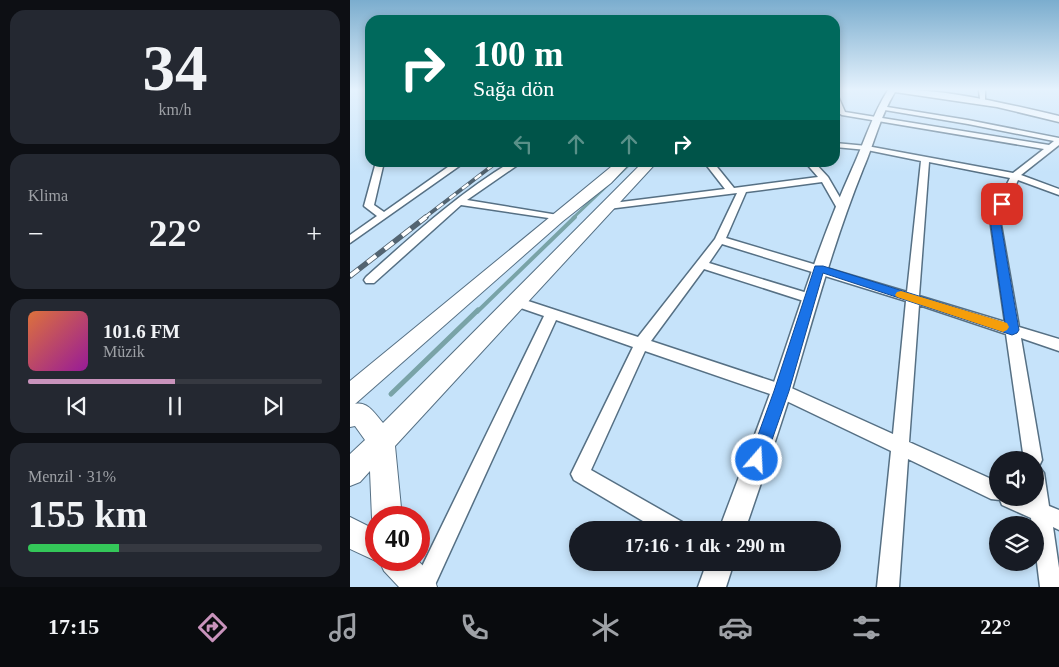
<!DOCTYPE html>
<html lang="tr">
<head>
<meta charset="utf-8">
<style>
  :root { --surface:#171b24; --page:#242831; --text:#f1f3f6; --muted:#9ea1a6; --line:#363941; --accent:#c993bc }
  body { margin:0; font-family:Georgia,serif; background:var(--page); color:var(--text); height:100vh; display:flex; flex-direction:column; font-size:19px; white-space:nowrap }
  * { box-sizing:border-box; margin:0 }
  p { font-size:16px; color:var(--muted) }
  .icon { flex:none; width:28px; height:28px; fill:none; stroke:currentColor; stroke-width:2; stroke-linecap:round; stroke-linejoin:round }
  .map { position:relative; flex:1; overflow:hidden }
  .panel { display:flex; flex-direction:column; gap:10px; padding:10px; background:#0d0f14; width:350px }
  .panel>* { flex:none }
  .guide { position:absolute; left:15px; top:15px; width:475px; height:152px; border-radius:15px; box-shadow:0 2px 8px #0003; background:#00695c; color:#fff; overflow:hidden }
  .controls { position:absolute; left:639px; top:451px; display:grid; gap:10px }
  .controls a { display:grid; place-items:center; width:55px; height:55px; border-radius:50%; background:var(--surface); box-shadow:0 2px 8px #0003; font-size:25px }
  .speed { position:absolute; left:15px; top:506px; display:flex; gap:10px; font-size:25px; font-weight:700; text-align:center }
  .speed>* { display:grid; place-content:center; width:65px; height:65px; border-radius:50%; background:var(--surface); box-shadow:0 2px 8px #0003; line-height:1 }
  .speed .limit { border:8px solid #d22; background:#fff; color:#111 }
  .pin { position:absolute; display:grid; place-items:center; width:42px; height:42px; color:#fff; margin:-21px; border-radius:10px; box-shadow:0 2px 8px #0006 }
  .me { position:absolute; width:55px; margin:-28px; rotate:19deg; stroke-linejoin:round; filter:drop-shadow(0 0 4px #0008) }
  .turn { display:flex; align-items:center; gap:18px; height:105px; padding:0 25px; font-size:22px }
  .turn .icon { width:65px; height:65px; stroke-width:2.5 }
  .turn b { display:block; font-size:35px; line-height:42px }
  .lanes { display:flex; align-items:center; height:48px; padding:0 25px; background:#0003; justify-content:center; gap:25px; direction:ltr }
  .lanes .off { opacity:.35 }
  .big { font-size:38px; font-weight:600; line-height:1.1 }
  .panel .card { flex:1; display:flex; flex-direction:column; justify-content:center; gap:8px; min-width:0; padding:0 18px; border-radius:15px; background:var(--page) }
  .panel .dial { align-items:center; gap:0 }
  .dial b { font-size:65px; line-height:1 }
  .song { display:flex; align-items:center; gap:15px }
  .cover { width:60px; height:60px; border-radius:8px; background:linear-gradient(135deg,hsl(20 70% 55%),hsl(300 70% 35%)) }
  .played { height:5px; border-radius:2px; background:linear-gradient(90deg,var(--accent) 50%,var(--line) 50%) }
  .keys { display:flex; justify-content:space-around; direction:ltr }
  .heat { display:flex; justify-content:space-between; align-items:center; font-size:28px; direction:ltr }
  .charge { height:8px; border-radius:4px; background:linear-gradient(90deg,#34c759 31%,var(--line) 0) }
  .trip { position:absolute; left:219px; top:521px; width:272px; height:50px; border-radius:25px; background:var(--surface); box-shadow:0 2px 8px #0003; font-weight:600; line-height:50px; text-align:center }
  .tab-bar { display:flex; height:80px; justify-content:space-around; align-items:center; background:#090b0e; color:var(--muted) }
  .tab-bar .icon { width:35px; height:35px }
  .tab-bar .on { color:var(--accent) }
  .tab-bar b { font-size:22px; color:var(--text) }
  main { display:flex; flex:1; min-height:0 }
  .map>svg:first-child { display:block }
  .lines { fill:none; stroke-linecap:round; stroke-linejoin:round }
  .stream-far2 { stroke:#79a3a7; stroke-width:3 }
  .stream-far1 { stroke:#79a3a7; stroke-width:4 }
  .stream { stroke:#79a3a7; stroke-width:5 }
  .minor-casing { stroke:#567084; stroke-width:3 }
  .tertiary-casing { stroke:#567084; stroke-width:3 }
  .secondary-casing { stroke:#567084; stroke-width:2 }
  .minor { fill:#fff; fill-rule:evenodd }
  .tertiary { fill:#fff; fill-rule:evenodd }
  .secondary { fill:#fff; fill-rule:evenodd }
  .rail-far1-casing { stroke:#536471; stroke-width:4 }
  .rail-casing { stroke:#536471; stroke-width:5.5 }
  .rail-far1 { stroke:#fff; stroke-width:2.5; stroke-dasharray:8; stroke-linecap:butt }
  .rail { stroke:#fff; stroke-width:4; stroke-dasharray:11; stroke-linecap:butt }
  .route { fill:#1a73e8; stroke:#114b97 }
  .slow { fill:#f59e0b }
</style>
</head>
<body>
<main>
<section class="panel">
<div class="card dial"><b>34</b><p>km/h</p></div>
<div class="card"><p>Klima</p>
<div class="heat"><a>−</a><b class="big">22°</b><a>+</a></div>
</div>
<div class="card">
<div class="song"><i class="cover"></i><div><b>101.6 FM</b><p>Müzik</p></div></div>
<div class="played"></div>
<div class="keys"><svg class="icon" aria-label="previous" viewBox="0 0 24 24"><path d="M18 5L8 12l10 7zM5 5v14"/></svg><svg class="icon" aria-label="pause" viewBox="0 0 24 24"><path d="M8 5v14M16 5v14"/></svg><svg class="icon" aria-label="next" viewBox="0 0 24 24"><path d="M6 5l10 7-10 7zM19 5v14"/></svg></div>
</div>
<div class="card"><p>Menzil · 31%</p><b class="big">155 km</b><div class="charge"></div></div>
</section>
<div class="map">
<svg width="709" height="587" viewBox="0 0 709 587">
  <rect width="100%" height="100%" fill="#c6e3fa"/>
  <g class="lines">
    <!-- stream-far2 -->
    <polyline class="stream-far2" points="223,218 282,162"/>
    <!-- stream-far1 -->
    <polyline class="stream-far1" points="127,312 225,217"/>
    <!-- stream -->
    <polyline class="stream" points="41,394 128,310"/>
    <!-- minor casing -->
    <g class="minor-casing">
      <g id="minor">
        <polygon points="629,90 635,90 635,100 630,99"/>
        <path d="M485,94L488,96L495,112L699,145L704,141L618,124L529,109V107L531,106L618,120L709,138V145L671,175L709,189V195L668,180L650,219L669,327L709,339V351L671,338L692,460L689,466L694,473L699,506L709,510V530L703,527L709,568V587H690L685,546V525H682L681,518L652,505L650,500L641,499L558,459L549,587H527L541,451L426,396L295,351L241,470L334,523L337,530H308L224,480L221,474L283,347L206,320L84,587H62L194,316L162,305L161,302L162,299H172L288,337L365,239L387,193L258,209L255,208V204L375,189L354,162H363L384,188L468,177L455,162H464L478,177L496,208L494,210H488L472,182L396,192L376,238L557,292L571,161L517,150L485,147V143L517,146L663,173L694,149L492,115C484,112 485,101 485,94ZM579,162L660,178L640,219L655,322L569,296ZM372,244L556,301L543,434L437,386L301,341L354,269L460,303L464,301L466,298L464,295L359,263ZM569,305L656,334L674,460H685V498H648V482L559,442Z"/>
        <polygon points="26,162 34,162 24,205 34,212 105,162 115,162 0,243 0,235 27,216 14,206"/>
        <path d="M161,162H172L117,200L208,215L212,216V220L111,205L24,283H16L14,280L16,277C62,236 108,194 161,162Z"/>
      </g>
    </g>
    <!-- tertiary casing -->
    <g class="tertiary-casing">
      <g id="tertiary">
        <path d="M538,90C591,87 657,104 709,116V122L647,107L545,92C530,116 524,144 513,169C484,241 464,315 442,389C427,437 411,483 395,530H369C386,484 404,438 421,391C447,316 469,242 502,169C514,143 522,115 538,90Z"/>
        <polygon points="357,562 384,562 376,587 348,587"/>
      </g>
    </g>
    <!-- secondary casing -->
    <g class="secondary-casing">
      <g id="secondary">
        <path d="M267,162H281L261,183L213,221L5,404C18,401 25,414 33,423L293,162H307L45,446L52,518H26V528L22,518L20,471L10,482L0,486V454L15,440L5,426L0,427V381Z"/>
        <polygon points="0,517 26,530 26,560 29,560 26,561 0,549"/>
        <polygon points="29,560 67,560 83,575 87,587 49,587 34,571"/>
      </g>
    </g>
    <!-- minor -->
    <use href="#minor" class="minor"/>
    <!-- tertiary -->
    <use href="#tertiary" class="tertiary"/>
    <!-- secondary -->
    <use href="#secondary" class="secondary"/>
    <!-- rail-far1 casing -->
    <g class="rail-far1-casing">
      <polyline id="rail-far1" points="74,218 147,162"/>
    </g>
    <!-- rail casing -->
    <g class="rail-casing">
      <polyline id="rail" points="0,276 76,217"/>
    </g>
    <!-- rail-far1 -->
    <use href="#rail-far1" class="rail-far1"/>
    <!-- rail -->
    <use href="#rail" class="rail"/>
  </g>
  <!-- sky -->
  <linearGradient id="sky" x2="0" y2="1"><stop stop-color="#7badce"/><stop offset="0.52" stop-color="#e5f2fd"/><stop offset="1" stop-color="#e5f2fd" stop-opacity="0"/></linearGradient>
  <rect width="709" height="172" fill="url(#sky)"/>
  <!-- route -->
  <polygon class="route" points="652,202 656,204 650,219 669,330 667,333 662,335 473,273 439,391 415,460 413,466 407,469 401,466 399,460 424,391 465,266 473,266 655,323 640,219 647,204"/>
  <!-- slow -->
  <polygon class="slow" points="551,291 657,323 659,327 657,330 653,332 547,297 545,295 547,292"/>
</svg>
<div class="controls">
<a><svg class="icon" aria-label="sound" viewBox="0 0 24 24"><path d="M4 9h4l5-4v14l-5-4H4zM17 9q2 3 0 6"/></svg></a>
<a><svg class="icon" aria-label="layers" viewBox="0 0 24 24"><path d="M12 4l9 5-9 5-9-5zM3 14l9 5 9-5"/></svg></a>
</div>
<div class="speed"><div class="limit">40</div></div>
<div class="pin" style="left:652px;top:204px;background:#d93025"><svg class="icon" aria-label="arrive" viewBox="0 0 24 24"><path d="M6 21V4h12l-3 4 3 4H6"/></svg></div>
<svg class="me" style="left:407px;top:460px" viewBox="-20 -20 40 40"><circle r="17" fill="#1a73e8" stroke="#fff" stroke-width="3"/><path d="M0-11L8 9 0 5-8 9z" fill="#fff"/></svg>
<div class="trip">17:16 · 1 dk · 290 m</div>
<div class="guide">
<div class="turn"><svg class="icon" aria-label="right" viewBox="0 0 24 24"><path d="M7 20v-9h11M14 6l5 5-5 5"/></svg><div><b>100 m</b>Sağa dön</div></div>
<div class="lanes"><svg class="icon off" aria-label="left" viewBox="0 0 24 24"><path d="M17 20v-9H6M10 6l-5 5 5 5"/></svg><svg class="icon off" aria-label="ahead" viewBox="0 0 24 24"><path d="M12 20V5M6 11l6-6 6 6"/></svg><svg class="icon off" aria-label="ahead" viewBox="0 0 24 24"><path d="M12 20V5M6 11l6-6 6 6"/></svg><svg class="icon" aria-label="right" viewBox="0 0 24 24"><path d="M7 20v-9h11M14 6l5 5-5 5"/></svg></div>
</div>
</div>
</main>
<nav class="tab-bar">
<b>17:15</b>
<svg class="icon on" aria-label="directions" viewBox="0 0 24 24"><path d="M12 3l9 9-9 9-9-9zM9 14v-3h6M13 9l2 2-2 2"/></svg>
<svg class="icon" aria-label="music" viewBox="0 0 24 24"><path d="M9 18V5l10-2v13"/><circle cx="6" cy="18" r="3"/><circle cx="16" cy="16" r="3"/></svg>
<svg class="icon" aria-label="phone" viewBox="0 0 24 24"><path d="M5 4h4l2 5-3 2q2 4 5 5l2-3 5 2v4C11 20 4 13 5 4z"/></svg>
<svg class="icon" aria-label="climate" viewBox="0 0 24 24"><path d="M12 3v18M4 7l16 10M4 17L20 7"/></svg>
<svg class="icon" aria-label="car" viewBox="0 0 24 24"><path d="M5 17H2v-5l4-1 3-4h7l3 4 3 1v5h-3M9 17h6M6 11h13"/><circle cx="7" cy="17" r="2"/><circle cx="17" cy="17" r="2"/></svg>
<svg class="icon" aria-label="filters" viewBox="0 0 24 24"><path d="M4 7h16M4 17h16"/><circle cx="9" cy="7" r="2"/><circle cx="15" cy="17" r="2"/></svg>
<b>22°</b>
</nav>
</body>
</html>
